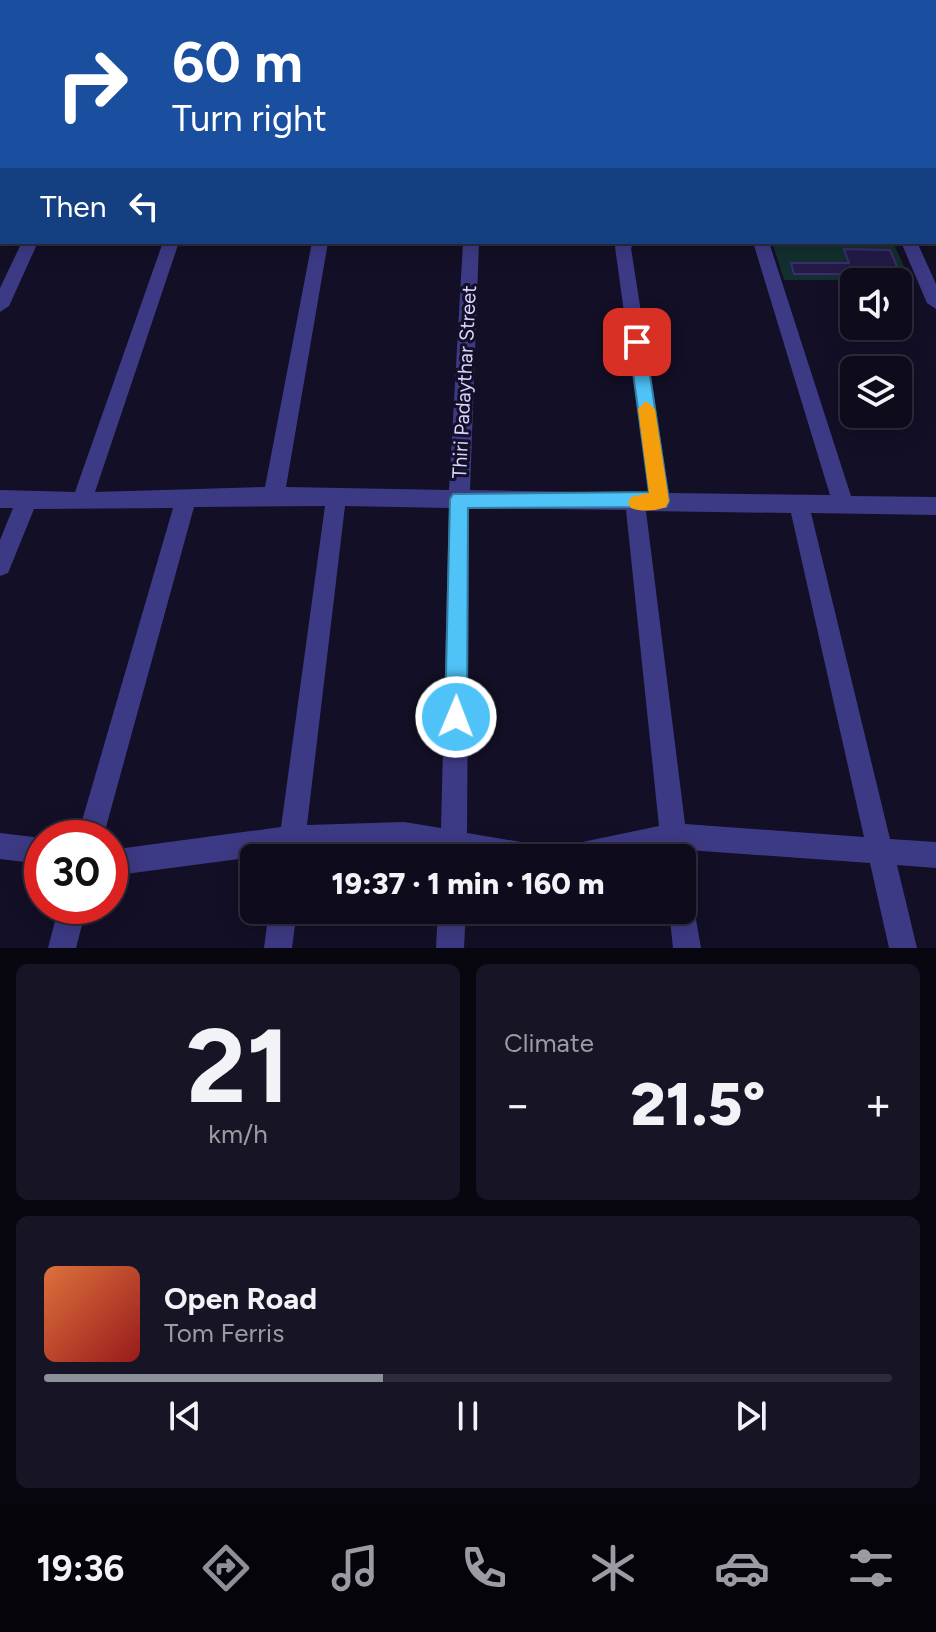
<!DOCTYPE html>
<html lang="en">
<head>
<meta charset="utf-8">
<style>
  :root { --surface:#0e0b1c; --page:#171425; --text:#f1f3f6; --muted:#9b9ba3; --line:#2e2b3b; --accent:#8c9099 }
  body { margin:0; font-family:Figtree,sans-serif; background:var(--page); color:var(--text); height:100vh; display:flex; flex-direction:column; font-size:30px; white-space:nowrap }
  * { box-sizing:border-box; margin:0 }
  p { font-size:26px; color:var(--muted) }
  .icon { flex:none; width:44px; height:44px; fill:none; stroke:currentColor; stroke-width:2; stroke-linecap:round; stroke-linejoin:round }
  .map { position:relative; height:948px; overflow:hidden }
  .drawer { display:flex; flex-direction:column; gap:16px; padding:16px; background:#08060f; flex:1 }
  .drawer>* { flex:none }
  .top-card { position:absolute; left:0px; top:0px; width:936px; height:244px; box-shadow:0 4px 20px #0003,0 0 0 2px var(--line); background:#1a4fa0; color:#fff; overflow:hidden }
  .controls { position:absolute; left:840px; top:268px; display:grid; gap:16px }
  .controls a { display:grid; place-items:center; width:72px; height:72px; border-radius:12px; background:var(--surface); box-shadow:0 4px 20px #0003,0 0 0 2px var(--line); font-size:40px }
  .speed { position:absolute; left:24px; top:820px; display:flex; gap:16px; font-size:40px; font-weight:700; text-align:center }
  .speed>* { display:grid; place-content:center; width:104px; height:104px; border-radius:50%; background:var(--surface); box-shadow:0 4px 20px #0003,0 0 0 2px var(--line); line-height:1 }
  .speed .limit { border:12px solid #d22; background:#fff; color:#111 }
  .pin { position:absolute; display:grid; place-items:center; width:68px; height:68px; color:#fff; margin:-34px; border-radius:16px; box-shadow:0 4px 12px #0006 }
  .me { position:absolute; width:88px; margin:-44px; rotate:1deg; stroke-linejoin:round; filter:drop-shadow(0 0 6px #0008) }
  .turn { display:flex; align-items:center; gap:28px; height:168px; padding:0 40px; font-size:36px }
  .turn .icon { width:104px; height:104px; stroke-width:2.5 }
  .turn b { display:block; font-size:56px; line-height:68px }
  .then { display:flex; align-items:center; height:76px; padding:0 40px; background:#0003; gap:16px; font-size:30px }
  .big { font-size:60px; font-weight:800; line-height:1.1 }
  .drawer .widget { flex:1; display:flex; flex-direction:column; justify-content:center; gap:12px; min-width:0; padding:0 28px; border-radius:12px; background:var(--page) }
  .drawer .dial { align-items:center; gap:0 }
  .dial b { font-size:104px; line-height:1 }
  .song { display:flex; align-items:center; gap:24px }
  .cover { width:96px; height:96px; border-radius:12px; background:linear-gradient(135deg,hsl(20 70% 55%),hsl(0 70% 35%)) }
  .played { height:8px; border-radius:4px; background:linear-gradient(90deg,var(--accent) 40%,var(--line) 40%) }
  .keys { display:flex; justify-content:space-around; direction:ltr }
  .heat { display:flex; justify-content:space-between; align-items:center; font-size:44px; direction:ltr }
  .drawer .tiles { flex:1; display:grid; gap:16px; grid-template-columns:1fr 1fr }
  .widget:last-child { grid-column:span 2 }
  .trip { position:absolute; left:240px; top:844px; width:456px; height:80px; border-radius:12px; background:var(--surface); box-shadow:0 4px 20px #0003,0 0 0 2px var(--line); font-weight:800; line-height:80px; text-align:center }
  .tabs { display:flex; height:128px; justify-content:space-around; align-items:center; background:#06040b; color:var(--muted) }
  .tabs .icon { width:56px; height:56px }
  .tabs .on { color:var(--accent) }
  .tabs b { font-size:36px; color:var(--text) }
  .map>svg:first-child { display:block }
  .green { fill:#12302f }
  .building { fill:#241b47; stroke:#3b2d73; stroke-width:2 }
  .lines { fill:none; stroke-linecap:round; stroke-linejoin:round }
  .minor { fill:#3d3a85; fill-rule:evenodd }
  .route { fill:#4fc3f7; stroke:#337fa1; stroke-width:2 }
  .slow { fill:#f59e0b }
  .labels { text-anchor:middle; stroke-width:6; stroke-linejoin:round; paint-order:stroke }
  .street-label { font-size:20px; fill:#d9d4ff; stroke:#130f26 }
</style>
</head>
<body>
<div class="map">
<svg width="936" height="948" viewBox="0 0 936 948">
  <rect width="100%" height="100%" fill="#130f26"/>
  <!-- green -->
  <polygon class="green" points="772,242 893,242 910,280 784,280"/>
  <!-- building -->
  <polygon class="building" points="844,249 890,250 900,274 794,274 791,263 849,263"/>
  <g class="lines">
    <!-- minor -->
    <g class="minor">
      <rect x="375" y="0" width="12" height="2"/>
      <rect x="486" y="0" width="12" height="2"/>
      <polygon points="815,0 827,0 828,2 816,2"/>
      <polygon points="892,0 904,0 905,2 893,2"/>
      <rect x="0" y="9" width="2" height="8"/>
      <rect x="934" y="28" width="2" height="8"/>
      <polygon points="2,48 2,58 0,59 0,49"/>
      <rect x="934" y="78" width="2" height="12"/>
      <rect x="934" y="97" width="2" height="8"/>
      <rect x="0" y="139" width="2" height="10"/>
      <rect x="934" y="215" width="2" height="10"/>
      <polygon points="22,242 38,242 9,306 0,312 0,288"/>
      <path d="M163,242H179L95,492L265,487L312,242H328L286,487L449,490L463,242H479L470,490L649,493L615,247L618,242H635L631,248L669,493L830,495L753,242H769L851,496L936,497V515L811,513L890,839L936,842V868L897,865L917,948H889L870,863L688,850L689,858L682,869V858H663L662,851L631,858H555L559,849L568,845L659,826L626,510L469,508L467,833L539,845L548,849L552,858H441V854L404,848L304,852L303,858H277V854L110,876V850L281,827L325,506L194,507L103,838H77L173,508L34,509L8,573L0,576V540L13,508H0V490L75,492ZM345,506L449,508L441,828L404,822L307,825ZM646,511L791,513L864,837L685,824Z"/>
      <polygon points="901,242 917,242 936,284 936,309 927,303"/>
      <polygon points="0,833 42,838 42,864 0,859"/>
      <polygon points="682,893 692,897 701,948 673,948 669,910 682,910"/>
      <polygon points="59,906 87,906 76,948 48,948"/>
      <polygon points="269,910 297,910 292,948 264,948"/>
      <polygon points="438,910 466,910 464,948 436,948"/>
    </g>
  </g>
  <!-- route -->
  <polygon class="route" points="637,336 645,342 669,501 666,507 468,508 467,717 464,725 456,728 449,725 445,717 450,499 453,494 649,492 629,342"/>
  <!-- slow -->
  <path class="slow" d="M646,401L655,409L669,501L666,507C656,511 641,512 631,508L628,503L631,497L649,493L638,409Z"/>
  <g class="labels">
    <!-- street labels -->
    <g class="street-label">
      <text transform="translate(464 382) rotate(-87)" y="7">Thiri Padaythar Street</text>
    </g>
  </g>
</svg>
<div class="controls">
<a><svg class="icon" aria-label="sound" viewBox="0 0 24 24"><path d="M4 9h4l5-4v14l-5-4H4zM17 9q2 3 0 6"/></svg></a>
<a><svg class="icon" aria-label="layers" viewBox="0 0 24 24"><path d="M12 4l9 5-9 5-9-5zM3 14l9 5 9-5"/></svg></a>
</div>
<div class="speed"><div class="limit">30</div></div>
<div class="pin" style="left:637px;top:342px;background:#d93025"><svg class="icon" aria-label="arrive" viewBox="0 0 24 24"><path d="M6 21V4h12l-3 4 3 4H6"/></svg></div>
<svg class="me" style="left:456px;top:717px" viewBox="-20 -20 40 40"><circle r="17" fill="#4fc3f7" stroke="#fff" stroke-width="3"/><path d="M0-11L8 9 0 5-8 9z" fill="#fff"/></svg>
<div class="trip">19:37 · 1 min · 160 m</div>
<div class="top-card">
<div class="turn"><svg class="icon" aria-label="right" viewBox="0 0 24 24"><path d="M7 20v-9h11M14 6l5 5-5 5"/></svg><div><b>60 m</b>Turn right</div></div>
<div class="then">Then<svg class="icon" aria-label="left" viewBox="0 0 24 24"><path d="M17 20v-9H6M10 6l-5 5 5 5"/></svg></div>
</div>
</div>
<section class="drawer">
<div class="tiles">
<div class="widget dial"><b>21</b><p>km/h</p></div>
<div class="widget"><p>Climate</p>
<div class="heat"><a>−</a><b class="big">21.5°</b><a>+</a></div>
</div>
<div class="widget">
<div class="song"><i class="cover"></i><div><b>Open Road</b><p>Tom Ferris</p></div></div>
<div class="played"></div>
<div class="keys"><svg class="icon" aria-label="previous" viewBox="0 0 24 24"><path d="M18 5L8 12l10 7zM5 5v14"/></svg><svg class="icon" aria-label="pause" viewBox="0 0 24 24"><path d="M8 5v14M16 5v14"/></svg><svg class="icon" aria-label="next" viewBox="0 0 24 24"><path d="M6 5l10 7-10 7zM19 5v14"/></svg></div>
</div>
</div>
</section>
<nav class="tabs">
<b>19:36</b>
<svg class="icon on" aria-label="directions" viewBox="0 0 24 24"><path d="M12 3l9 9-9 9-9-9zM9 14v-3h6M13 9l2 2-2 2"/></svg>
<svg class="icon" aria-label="music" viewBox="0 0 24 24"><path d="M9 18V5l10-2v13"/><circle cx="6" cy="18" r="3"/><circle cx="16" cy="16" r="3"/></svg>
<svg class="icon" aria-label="phone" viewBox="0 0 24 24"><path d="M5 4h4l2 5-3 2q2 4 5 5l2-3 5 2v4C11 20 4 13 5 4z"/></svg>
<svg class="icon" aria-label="climate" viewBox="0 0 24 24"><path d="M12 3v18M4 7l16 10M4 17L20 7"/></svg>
<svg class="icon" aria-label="car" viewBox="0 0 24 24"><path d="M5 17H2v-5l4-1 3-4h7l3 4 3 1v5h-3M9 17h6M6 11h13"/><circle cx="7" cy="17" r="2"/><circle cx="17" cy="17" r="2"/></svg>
<svg class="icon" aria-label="filters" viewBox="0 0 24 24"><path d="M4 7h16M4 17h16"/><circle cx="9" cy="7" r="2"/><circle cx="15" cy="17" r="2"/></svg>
</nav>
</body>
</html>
